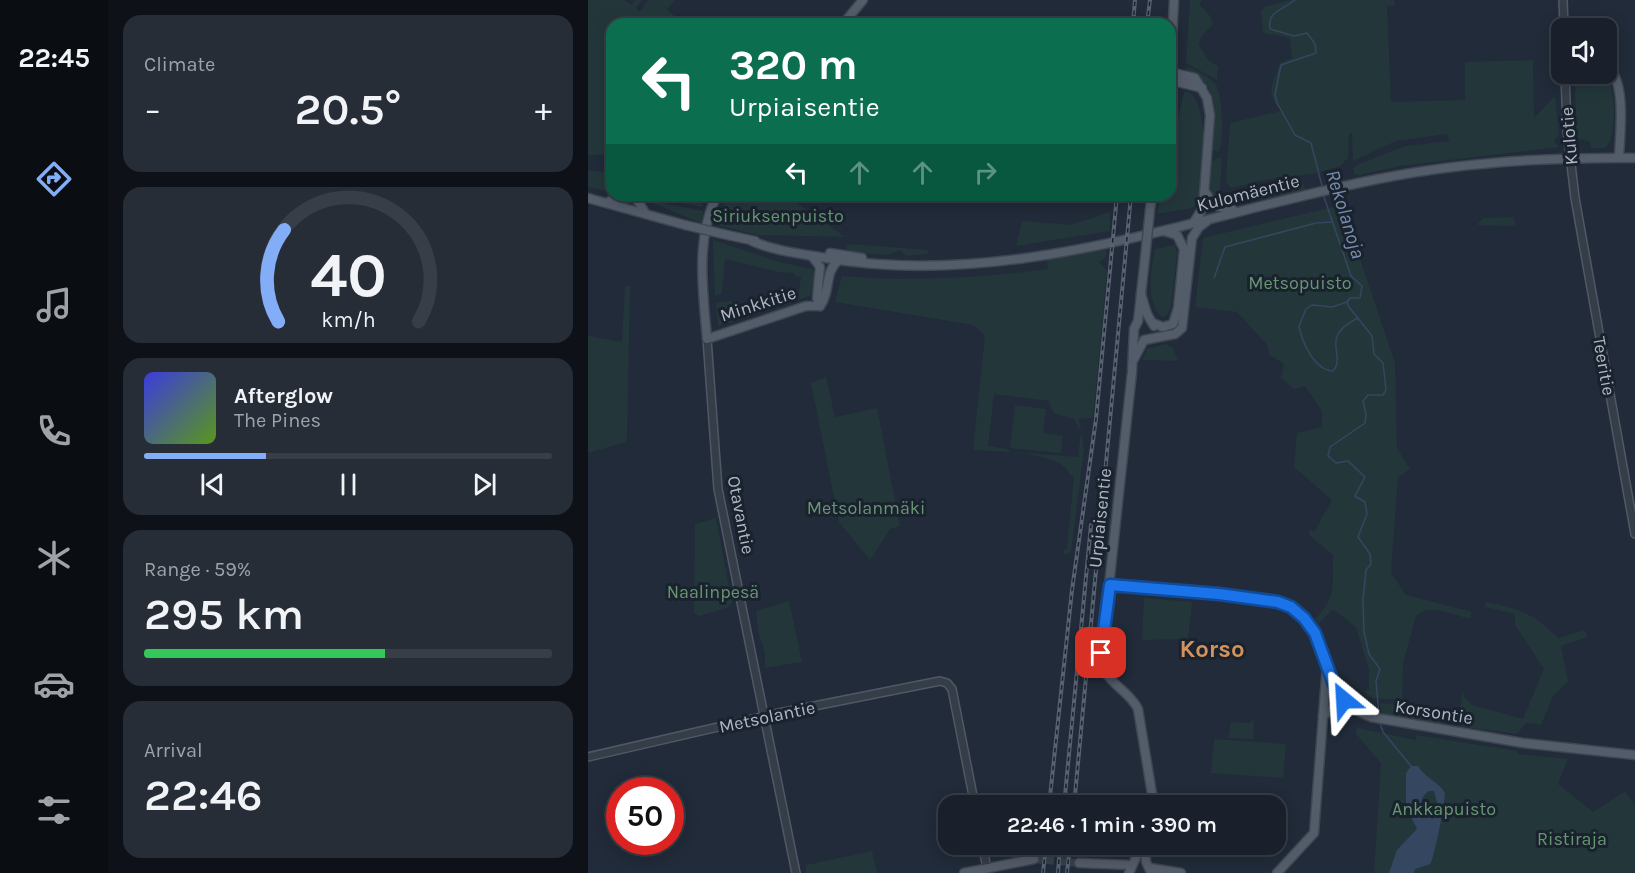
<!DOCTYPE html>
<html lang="en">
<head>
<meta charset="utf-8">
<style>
  :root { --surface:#19202b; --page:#262d37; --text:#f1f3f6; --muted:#9fa3a9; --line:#373e47; --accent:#83aef7 }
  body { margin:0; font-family:Karla,sans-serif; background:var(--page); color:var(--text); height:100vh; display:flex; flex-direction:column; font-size:22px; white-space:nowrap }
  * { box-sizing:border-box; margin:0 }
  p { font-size:20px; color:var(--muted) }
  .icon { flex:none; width:33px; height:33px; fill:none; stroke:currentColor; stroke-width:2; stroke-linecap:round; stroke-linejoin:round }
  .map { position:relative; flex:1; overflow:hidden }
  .drawer { display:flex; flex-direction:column; gap:15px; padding:15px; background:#0e1218; width:480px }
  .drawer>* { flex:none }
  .hud { position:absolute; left:18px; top:18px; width:570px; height:183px; border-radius:18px; box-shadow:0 3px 15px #0003,0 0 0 2px var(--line); background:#0b6e4f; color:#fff; overflow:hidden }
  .fabs { position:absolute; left:963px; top:18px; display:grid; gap:12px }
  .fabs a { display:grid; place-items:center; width:66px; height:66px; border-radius:12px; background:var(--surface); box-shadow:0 3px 15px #0003,0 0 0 2px var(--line); font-size:30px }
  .speed { position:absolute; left:18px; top:777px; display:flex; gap:12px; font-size:30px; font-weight:700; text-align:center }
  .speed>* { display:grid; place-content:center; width:78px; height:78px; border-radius:50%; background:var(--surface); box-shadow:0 3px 15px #0003,0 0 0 2px var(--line); line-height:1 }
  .speed .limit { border:9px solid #d22; background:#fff; color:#111 }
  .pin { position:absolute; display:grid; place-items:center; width:51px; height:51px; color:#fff; margin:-26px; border-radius:12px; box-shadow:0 3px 9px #0006 }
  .me { position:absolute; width:66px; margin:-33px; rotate:333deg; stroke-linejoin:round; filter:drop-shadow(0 0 4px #0008) }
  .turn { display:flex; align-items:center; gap:21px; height:126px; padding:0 24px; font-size:27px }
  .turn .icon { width:78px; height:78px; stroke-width:2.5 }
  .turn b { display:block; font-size:42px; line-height:51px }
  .lanes { display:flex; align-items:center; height:57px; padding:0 24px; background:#0003; justify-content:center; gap:30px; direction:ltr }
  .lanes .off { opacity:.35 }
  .big { font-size:45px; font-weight:600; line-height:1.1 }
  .drawer .widget { flex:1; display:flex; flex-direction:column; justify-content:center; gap:9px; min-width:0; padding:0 21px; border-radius:18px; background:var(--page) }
  .drawer .dial { align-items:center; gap:0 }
  .dial svg { height:156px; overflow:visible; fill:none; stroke:var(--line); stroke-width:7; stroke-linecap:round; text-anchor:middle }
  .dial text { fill:var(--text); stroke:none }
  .song { display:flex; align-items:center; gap:18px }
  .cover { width:72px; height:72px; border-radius:9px; background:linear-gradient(135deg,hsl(240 70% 55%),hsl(90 70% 35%)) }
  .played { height:6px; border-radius:3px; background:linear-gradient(90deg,var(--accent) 30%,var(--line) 30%) }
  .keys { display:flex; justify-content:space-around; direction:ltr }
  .heat { display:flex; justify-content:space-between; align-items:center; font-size:33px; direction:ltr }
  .charge { height:9px; border-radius:4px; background:linear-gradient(90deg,#34c759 59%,var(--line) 0) }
  .trip { position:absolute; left:350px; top:795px; width:348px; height:60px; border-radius:18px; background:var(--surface); box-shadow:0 3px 15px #0003,0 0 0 2px var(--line); font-weight:600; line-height:60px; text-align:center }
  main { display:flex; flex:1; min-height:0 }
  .tab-bar { display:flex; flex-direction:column; width:108px; justify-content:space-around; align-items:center; background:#0a0d11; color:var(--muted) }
  .tab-bar .icon { width:42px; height:42px }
  .tab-bar .current { color:var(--accent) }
  .tab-bar b { font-size:27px; color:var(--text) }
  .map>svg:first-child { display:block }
  .green { fill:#23373a; fill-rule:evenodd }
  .water { fill:#354660; fill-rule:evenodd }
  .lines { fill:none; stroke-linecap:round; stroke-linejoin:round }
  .stream { stroke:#354660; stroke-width:1.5 }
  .major-tunnel { stroke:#36404e; stroke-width:8; stroke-dasharray:8 4; stroke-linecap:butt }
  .minor-casing { stroke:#505864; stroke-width:10 }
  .major-casing { stroke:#3e4653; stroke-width:11 }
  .minor { stroke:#353d49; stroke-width:7 }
  .major { stroke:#535c69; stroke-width:8 }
  .rail-casing { stroke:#576170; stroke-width:4 }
  .rail { stroke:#1a222e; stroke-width:1.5; stroke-dasharray:4.5; stroke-linecap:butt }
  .minor-bridge-casing { stroke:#505864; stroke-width:10; stroke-linecap:butt }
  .major-bridge-casing { stroke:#3e4653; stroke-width:11; stroke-linecap:butt }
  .minor-bridge { stroke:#353d49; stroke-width:7 }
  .major-bridge { stroke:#535c69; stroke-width:8 }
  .route-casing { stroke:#114b97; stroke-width:15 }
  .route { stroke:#1a73e8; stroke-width:10 }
  .labels { text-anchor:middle; stroke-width:6; stroke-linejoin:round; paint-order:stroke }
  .street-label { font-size:18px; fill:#b0b8c6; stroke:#1a222e }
  .park-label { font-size:18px; fill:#679673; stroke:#1a222e }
  .water-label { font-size:20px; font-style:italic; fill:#778eae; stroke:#1a222e }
  .district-label { font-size:24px; font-weight:bold; fill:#d3935e; stroke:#1a222e }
</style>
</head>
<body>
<main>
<nav class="tab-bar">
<b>22:45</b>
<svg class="icon current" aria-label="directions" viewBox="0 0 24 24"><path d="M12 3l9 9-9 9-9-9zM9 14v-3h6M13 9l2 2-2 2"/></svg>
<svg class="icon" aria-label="music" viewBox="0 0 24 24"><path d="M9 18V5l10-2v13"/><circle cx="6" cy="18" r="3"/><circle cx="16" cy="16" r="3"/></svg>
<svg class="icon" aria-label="phone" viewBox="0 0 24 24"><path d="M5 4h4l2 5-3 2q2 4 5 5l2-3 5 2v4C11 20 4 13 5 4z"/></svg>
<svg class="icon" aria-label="climate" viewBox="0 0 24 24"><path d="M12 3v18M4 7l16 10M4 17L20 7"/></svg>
<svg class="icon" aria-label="car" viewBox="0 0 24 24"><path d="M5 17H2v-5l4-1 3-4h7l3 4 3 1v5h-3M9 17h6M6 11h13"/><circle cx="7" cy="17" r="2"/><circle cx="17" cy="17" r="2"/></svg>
<svg class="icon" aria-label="filters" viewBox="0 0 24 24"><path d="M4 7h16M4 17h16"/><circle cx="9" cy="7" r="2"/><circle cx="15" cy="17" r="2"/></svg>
</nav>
<section class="drawer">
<div class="widget"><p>Climate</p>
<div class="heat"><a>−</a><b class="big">20.5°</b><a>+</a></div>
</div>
<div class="widget dial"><svg viewBox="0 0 100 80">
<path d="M14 69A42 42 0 1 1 86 69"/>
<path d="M14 69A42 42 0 0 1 17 22" stroke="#83aef7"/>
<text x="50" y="56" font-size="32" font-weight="700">40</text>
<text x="50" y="72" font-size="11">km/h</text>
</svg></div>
<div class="widget">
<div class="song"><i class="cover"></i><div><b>Afterglow</b><p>The Pines</p></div></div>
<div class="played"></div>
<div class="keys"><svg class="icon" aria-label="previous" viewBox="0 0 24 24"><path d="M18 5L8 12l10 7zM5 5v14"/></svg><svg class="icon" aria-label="pause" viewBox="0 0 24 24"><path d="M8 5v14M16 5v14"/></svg><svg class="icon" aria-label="next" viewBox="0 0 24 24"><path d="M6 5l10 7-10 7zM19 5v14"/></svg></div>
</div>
<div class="widget"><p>Range · 59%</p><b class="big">295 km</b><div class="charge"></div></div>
<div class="widget"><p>Arrival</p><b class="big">22:46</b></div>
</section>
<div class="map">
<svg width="1047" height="873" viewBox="0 0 1047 873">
  <rect width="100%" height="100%" fill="#212b39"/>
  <!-- green -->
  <g class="green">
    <polygon points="0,0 36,0 43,5 48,0 54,0 48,8 52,12 60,0 87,0 79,10 96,24 24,24 24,154 0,155"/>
    <polygon points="602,0 613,0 612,5 622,16 625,24 613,37 611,45 621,61 630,66 629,80 598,63"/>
    <path d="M702,0H806L807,5L799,6L803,102L877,100V62L945,60L946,118L967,96L971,134L966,142L971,147L812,166L772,175L766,174L765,169L769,165L817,146L861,141L859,134L808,141L765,161L764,133L761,134L760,158L752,166L724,174L681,179L644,188L639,184L638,176L642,123L693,111C677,92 684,85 692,63L704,58L702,39C693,33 684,38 675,32L673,11L676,7Z"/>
    <path d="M600,67C610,72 621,76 628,85C635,95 636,142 631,152L625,150C627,118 636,83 596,71Z"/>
    <path d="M1019,72C1026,88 1031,136 1017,148H1003L1002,142L988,138L987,74Z"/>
    <path d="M596,92H601C623,109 615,176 610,202L604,208L569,214L573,195H582V154Z"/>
    <path d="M632,157L634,160L631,202C618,192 623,177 624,162Z"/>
    <polygon points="0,171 24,172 21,190 17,191 0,187"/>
    <path d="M714,181L718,191L641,206C652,184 693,181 714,181Z"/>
    <polygon points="58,195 116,195 114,207"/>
    <polygon points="142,195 198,195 257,237 170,235 129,225 132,211"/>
    <polygon points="55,199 115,211 113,223"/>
    <path d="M754,205L807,363L809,448L822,469L810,477L803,573L818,595L884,612L882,619C866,615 841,602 828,616L815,663L814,700L784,698L776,691H781V670L768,627L745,609L730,624L727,619C749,598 744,584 745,555L721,535L722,529L726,532L744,500L706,467L709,433L734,427V411L717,386L706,389L693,378L696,364L681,355L680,346L649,312L607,307L615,238Z"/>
    <polygon points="522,212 522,231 428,246 434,221 483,225"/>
    <polygon points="926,217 927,226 889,225 895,218"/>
    <polygon points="125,240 191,262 224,269 227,276 223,295 210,300 213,277 207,276 207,273 191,272 137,259 134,293 127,296"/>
    <polygon points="262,244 341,250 339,254 318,256 312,250 300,255 263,253 259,250 258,245"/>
    <path d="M587,245L589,253L583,308L578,316L574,317C557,302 563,269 567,249Z"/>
    <path d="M518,250V257L511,262L519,271L505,418L491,419L496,449L483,552L476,555L475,549H479L486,476L482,475C474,451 410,452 385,450L397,335L385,325L247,302L254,276C323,282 391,278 460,269L459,260ZM406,394L461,401L465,413L486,419L493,432L490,457L423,452L419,449L400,446Z"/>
    <polygon points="37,286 42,286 39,437 37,442 0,453 0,336 34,342"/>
    <polygon points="142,301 160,306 160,313 183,307 184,304 204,303 130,326 128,303"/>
    <polygon points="578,344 585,348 590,361 554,360 559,349"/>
    <polygon points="238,377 247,417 289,408 312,526 302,529 282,560 251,522 223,383"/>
    <polygon points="427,405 458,409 455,433 475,436 473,453 422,448"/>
    <polygon points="128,518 144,603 139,608 111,616 106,613 107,524"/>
    <polygon points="556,598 604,602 600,639 554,640"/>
    <polygon points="201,601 214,662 177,668 177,653 170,631 168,611"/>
    <path d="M898,602C932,609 946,613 970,638L997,630L999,637L973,646L980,681L965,696L953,725L938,723L929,734L870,726L875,688L876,697L884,705L935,719L956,669L927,625V614L897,607Z"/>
    <polygon points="792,703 860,711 856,726 793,714"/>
    <polygon points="666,720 665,739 640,738 643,722 660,723"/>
    <polygon points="769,728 828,740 828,735 929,751 930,754 980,759 970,784 1005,812 1037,791 1047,805 1047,873 786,873 793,763 768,734"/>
    <polygon points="626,739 698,744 695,778 623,773"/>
    <polygon points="284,851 289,873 218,873 218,865"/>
  </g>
  <!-- water -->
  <path class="water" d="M823,766H830C837,778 851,782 857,793C857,802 846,860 842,864L827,869L826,873H801L809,850L829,829L818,807V773ZM841,791H846L850,806L845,819C831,815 829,798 841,791Z"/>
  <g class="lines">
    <!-- stream -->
    <g class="stream">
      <path d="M707,0C695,10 679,11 682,29L706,36L719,33L727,44L728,53L693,65L687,95L689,103L707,135L723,143L734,186"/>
      <polyline points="735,194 763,276 774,286 772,298 762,298 759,302 761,307 784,336 786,354 795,363 798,390 795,395 780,395 775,401 778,415 777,423 742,447 740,456 748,463 760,461 777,477 767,496 777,502 779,514 770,537 782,554 783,564 778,570 775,600 776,632 781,654 792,669 788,681 791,716"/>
      <polyline points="626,278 637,247 728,223 744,222"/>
      <path d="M759,302L744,307L724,305L718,309L711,326C714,342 726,370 745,371C759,356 730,337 770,318"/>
      <polyline points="792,723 795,732 823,766"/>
    </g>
    <!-- major-tunnel -->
    <polyline class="major-tunnel" points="446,859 491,863"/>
    <!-- minor casing -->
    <g class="minor-casing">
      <g id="minor">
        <polyline points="975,0 976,28"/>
        <polyline points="977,74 979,130"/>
        <polyline points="987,198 1047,534"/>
        <polyline points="119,339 130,489 208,873"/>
        <polyline points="0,757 186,714 352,681 359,683 364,689 387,806"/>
        <polyline points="394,844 399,868"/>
      </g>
    </g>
    <!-- major casing -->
    <g class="major-casing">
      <g id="major">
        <polyline points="255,24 275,0"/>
        <path d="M1018,64C1039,81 1032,132 1031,157"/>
        <polyline points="582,72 607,78 619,98 622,115 615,208 606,222"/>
        <polyline points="582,80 614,88"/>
        <polyline points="582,82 586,0"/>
        <polyline points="618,193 625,205 645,210"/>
        <polyline points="46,195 56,211"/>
        <path d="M129,195C107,239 115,291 119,339L218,306H232"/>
        <polyline points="0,198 97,225"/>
        <polyline points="20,202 34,195"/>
        <polyline points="562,210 564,195"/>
        <polyline points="135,234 167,241"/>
        <path d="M164,241C186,251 214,254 238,258C427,290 608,215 790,179C874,162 962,157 1047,158"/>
        <polyline points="242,253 274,258"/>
        <polyline points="224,256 232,267 229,298 232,306"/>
        <path d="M557,258L550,321L546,329L544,372L513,660C516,682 541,690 550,709L566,806"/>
        <polyline points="553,294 559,314 566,326"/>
        <path d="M232,306C243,292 236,271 251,260"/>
        <polyline points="565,323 575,327 585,324 590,308 596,249 589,235 576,231"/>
        <polyline points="546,359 556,340 587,334 594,328 604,238 611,227 619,221"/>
        <path d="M522,585C566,591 610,591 654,596C670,598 688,599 703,607C748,633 728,698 783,717L935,743L1047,755"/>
        <polyline points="735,716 756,700"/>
        <polyline points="557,844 558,862 563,872"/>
        <polyline points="491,863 543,865"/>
        <polyline points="563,868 593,873"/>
        <polyline points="376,873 446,859"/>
        <polyline points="541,873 554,844"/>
        <polyline points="689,873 726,833 739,665"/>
      </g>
    </g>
    <!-- minor -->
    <use href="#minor" class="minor"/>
    <!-- major -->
    <use href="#major" class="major"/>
    <!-- rail casing -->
    <g class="rail-casing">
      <g id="rail">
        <polyline points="545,24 547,0"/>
        <polyline points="559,24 562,0"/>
        <polyline points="461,806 484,590 508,419 529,195"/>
        <polyline points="476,806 503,525"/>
        <polyline points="486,806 543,195"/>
        <polyline points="455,873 458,844"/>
        <polyline points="470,873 472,844"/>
        <polyline points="479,873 482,844"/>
      </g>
    </g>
    <!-- rail -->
    <use href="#rail" class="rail"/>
    <!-- minor-bridge casing -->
    <g class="minor-bridge-casing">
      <polyline id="minor-bridge" points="979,130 987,198"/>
    </g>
    <!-- major-bridge casing -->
    <g class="major-bridge-casing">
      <g id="major-bridge">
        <polyline points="97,225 135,234"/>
        <polyline points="557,258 562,210"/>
      </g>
    </g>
    <!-- minor-bridge -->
    <use href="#minor-bridge" class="minor-bridge"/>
    <!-- major-bridge -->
    <use href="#major-bridge" class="major-bridge"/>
  </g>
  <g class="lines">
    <!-- route casing -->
    <g class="route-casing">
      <polyline id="route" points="513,653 522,585 631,594 690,602 703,607 716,618 727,633 745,682 756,700"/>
    </g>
    <!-- route -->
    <use href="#route" class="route"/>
  </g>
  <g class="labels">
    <!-- street labels -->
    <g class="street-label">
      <text transform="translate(981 136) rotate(-95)" y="6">Kulotie</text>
      <text transform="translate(660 193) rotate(-14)" y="6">Kulomäentie</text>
      <text transform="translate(170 304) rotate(-18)" y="6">Minkkitie</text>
      <text transform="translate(1016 366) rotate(80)" y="6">Teeritie</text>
      <text transform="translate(153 515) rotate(79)" y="6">Otavantie</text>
      <text transform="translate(512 518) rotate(-84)" y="6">Urpiaisentie</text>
      <text transform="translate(846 712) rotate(9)" y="6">Korsontie</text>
      <text transform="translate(179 717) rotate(-12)" y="6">Metsolantie</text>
    </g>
    <!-- park labels -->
    <g class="park-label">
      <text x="190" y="222">Siriuksenpuisto</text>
      <text x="712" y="289">Metsopuisto</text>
      <text x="278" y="514">Metsolanmäki</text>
      <text x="125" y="598">Naalinpesä</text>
      <text x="856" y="815">Ankkapuisto</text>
      <text x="984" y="845">Ristiraja</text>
    </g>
    <!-- water labels -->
    <g class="water-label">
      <text transform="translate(758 214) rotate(73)" y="7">Rekolanoja</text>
    </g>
    <!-- district labels -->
    <g class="district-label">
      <text x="624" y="657">Korso</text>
    </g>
  </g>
</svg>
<div class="fabs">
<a><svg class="icon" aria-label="sound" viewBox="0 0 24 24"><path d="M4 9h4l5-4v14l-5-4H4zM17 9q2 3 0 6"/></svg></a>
</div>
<div class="speed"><div class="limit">50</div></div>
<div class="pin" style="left:513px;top:653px;background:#d93025"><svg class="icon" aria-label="arrive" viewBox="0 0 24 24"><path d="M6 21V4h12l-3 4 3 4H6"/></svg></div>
<svg class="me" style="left:756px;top:700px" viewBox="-20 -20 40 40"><path d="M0-17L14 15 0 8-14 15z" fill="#1a73e8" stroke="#fff" stroke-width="4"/></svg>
<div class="trip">22:46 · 1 min · 390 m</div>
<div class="hud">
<div class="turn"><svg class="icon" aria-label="left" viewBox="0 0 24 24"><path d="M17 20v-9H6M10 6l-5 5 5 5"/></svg><div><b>320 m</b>Urpiaisentie</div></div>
<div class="lanes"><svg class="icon" aria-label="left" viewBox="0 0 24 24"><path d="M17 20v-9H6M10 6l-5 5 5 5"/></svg><svg class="icon off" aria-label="ahead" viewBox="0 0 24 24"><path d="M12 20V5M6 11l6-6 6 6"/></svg><svg class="icon off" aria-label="ahead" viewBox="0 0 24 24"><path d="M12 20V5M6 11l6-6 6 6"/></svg><svg class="icon off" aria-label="right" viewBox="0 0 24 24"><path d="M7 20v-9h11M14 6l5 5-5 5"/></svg></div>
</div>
</div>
</main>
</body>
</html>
